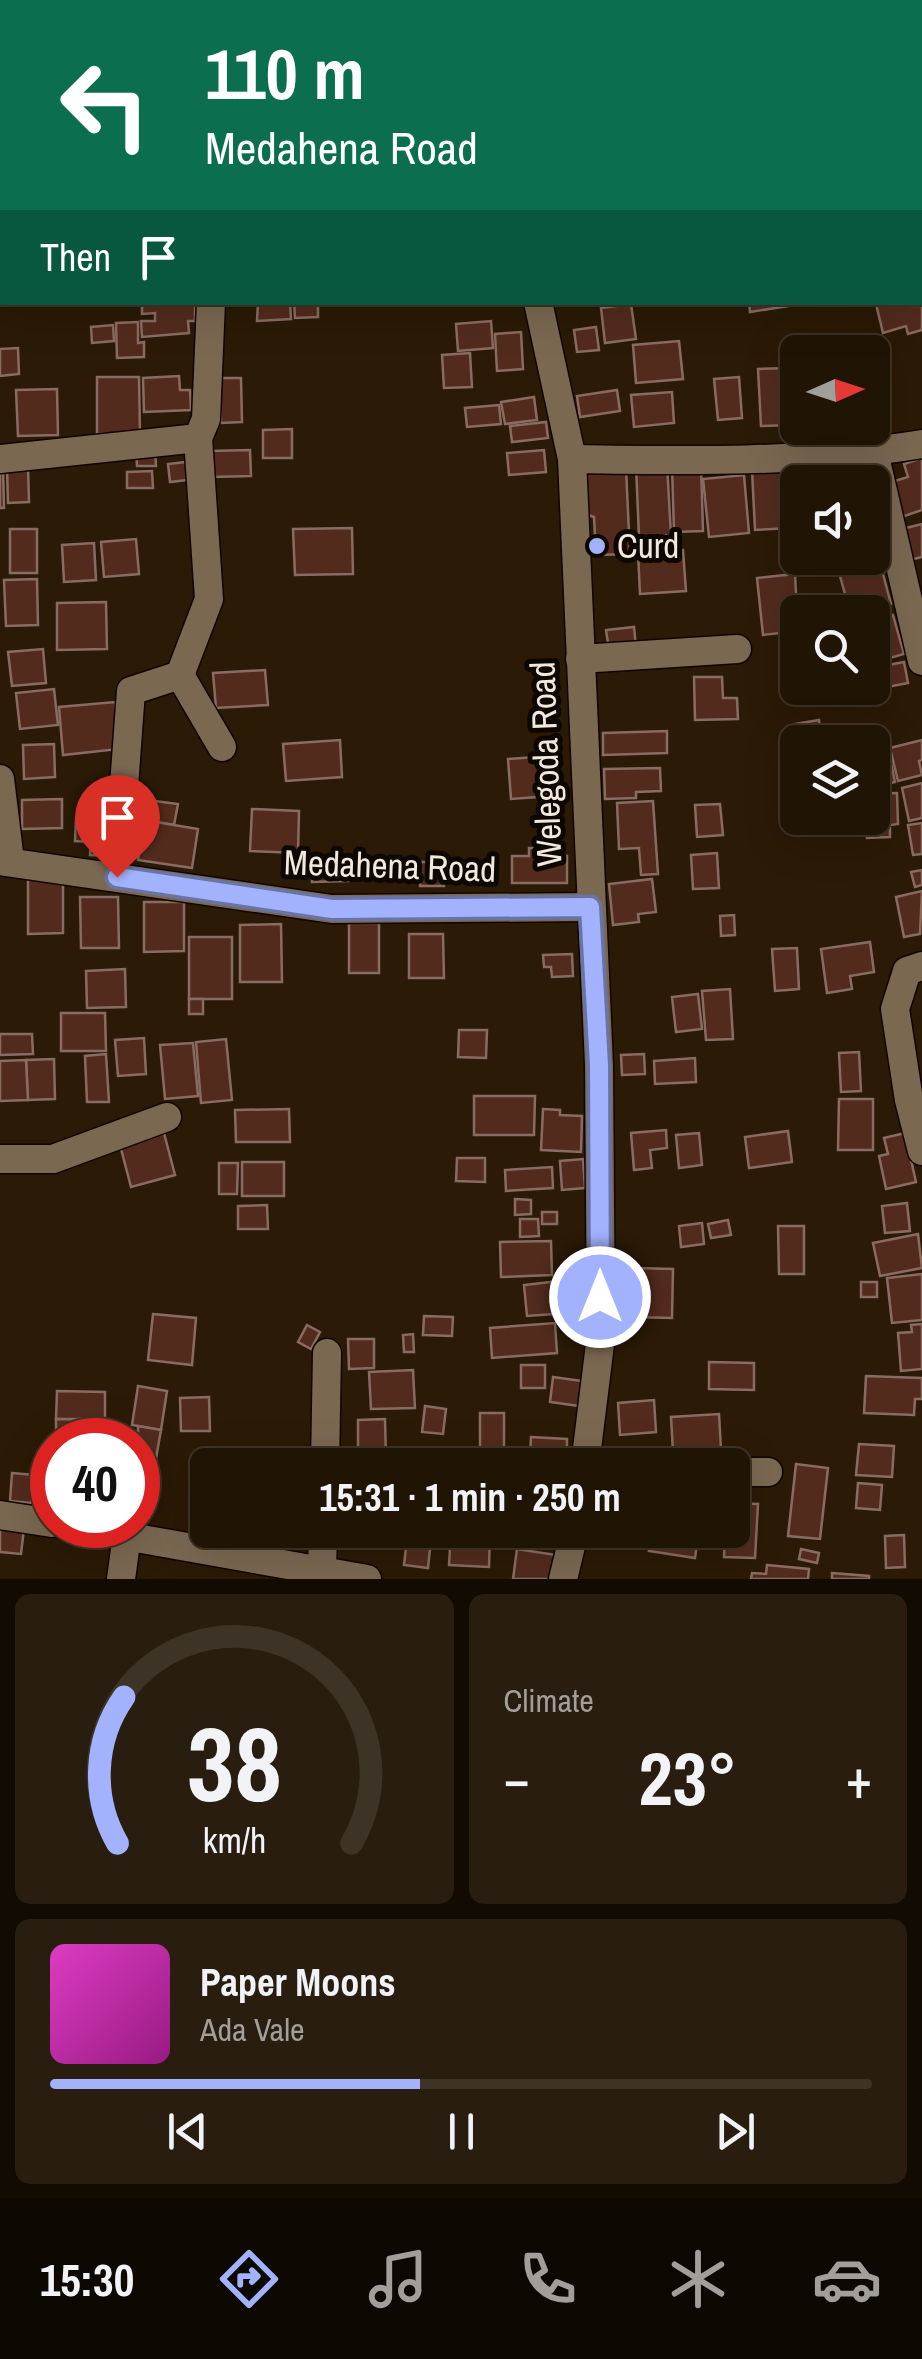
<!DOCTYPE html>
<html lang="en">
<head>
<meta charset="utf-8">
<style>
  :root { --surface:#201404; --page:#281d0e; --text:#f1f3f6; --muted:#a29e9a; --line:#3d3326; --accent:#a2b2fd }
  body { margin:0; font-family:"Archivo Narrow",sans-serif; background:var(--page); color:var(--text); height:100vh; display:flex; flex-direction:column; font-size:38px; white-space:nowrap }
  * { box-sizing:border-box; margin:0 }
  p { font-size:32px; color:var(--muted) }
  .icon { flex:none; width:55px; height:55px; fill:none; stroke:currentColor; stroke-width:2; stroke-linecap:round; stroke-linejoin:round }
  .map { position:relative; height:1579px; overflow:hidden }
  .panel { display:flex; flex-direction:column; gap:15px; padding:15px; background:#120b02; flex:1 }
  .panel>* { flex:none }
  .top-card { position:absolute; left:0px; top:0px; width:922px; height:305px; box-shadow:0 10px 40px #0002,0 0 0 2px var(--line); background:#0b6e4f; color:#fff; overflow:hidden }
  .needle { width:65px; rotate:87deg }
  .fabs { position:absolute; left:780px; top:335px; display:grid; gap:20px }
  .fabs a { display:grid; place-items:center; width:110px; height:110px; border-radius:15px; background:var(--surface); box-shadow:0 10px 40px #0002,0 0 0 2px var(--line); font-size:50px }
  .speed { position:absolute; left:30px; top:1418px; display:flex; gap:20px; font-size:50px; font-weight:700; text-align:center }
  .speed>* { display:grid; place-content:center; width:130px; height:130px; border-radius:50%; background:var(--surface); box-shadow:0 10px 40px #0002,0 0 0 2px var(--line); line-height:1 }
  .speed .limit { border:15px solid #d22; background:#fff; color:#111 }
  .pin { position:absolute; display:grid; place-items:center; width:85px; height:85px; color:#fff; margin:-102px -42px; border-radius:50% 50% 50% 0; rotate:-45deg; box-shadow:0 0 10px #0007 }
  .pin .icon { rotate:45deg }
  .me { position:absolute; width:110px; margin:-55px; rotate:0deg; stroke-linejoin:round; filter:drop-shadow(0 0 8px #0008) }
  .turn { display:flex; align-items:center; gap:35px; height:210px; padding:0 40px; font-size:45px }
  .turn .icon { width:130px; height:130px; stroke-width:2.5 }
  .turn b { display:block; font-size:70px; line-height:85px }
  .then { display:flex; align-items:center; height:95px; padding:0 40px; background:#0003; gap:20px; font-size:38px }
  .big { font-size:75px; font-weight:700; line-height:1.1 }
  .panel .card { flex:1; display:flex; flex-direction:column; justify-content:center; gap:15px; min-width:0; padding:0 35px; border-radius:15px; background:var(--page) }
  .panel .dial { align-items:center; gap:0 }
  .dial svg { height:260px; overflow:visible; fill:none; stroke:var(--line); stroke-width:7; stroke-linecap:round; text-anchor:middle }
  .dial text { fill:var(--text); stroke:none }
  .song { display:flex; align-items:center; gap:30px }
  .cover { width:120px; height:120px; border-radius:15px; background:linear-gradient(135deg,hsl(310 70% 55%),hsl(310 70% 35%)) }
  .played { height:10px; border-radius:5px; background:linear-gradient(90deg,var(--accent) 45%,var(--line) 45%) }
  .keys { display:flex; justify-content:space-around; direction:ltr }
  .heat { display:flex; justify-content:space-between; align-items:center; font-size:55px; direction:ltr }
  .panel .tiles { flex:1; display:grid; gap:15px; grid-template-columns:1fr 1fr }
  .card:last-child { grid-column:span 2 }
  .trip { position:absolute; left:190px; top:1448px; width:560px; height:100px; border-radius:15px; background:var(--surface); box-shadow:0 10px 40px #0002,0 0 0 2px var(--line); font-weight:700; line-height:100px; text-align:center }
  .dock { display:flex; height:160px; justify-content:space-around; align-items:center; background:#0d0802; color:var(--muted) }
  .dock .icon { width:70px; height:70px }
  .dock .active { color:var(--accent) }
  .dock b { font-size:45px; color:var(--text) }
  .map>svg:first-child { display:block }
  .building { fill:#522b1d; stroke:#896c61; stroke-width:2.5 }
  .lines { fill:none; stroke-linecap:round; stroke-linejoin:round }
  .minor-casing { stroke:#120500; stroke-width:31 }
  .tertiary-casing { stroke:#120500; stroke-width:31 }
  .minor { stroke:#7a6851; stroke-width:28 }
  .tertiary { stroke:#7a6851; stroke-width:28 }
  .route-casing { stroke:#6974a4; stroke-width:25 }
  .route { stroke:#a2b2fd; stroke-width:18 }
  .poi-dot { fill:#a2b2fd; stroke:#0d0702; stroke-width:4 }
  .labels { text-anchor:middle; stroke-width:10; stroke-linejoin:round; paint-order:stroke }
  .poi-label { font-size:35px; fill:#f2e8db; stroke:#0d0702; text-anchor:start }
  .street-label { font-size:35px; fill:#f2e8db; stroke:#0d0702 }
</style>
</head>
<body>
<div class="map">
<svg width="922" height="1579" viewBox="0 0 922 1579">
  <rect width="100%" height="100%" fill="#2a1a06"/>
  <!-- building -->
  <g class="building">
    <polygon points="922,291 922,330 908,334 906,326 883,333 876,304 920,302"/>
    <polygon points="258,302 290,302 291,319 257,321"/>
    <polygon points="294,302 318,302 318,317 295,318"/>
    <polygon points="749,302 795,302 795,305 750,312"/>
    <polygon points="195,304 195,321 188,321 189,333 142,337 141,321 155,321 155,313 142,314 142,305"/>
    <polygon points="631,304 636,339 605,343 601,308"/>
    <polygon points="491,321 493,348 458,351 456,324"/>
    <polygon points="138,322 138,343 144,342 144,357 117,358 116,323"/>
    <polygon points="113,325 114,341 92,343 91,327"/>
    <polygon points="596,327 599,350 577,352 574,330"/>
    <polygon points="521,332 523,369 497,371 495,334"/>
    <polygon points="679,341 683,379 636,383 633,345"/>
    <polygon points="826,346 827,352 798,352 798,412 793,348"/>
    <polygon points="18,348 19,374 0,376 0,349"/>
    <polygon points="470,353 472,387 444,388 442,355"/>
    <polygon points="789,368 792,425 761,426 758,369"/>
    <polygon points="179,376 180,390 190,390 191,410 144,412 143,378"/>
    <polygon points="97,377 139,377 140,434 97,434"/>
    <polygon points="739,377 742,418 718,420 714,379"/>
    <polygon points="220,378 241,378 242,422 221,423"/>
    <polygon points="57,389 58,435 18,436 16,390"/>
    <polygon points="617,390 620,411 580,417 577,396"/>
    <polygon points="672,392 674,423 634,427 631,395"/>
    <polygon points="534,397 537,420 505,424 501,402"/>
    <polygon points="499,405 501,424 467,427 465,408"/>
    <polygon points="546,422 548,438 512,442 510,426"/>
    <polygon points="292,429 292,458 263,458 263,430"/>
    <polygon points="155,447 156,466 137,466 136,448"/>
    <polygon points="250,450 251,476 211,477 209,451"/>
    <polygon points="544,450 546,472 509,475 507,453"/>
    <polygon points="922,458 922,510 896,519 885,484 908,477 904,464"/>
    <polygon points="194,461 196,479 170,482 168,464"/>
    <polygon points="667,464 671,535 639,537 636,466"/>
    <polygon points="701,465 703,531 674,532 672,466"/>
    <polygon points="28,466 29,502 8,503 7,467"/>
    <polygon points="0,467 3,467 4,508 0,508"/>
    <polygon points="626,468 630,554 596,555 594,517 588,515 586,469"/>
    <polygon points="787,468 790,528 755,530 752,470"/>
    <polygon points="152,471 153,488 127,488 127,472"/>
    <polygon points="833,474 836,482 806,482"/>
    <polygon points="744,475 749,533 709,537 703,479"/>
    <polygon points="922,524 922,557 910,560 902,529"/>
    <polygon points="352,528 353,574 295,575 293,529"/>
    <rect x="10" y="529" width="27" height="44"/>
    <polygon points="136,539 139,574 104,577 101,542"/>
    <polygon points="94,543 96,580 64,582 62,545"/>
    <polygon points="875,544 891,604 850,612 835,558 872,558 872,545"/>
    <polygon points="683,550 686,591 640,594 638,553"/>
    <polygon points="795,574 798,631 763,635 757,578"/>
    <polygon points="37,579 38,625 6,626 4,580"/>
    <polygon points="106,602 107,649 57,650 57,603"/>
    <polygon points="893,615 904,654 872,663 872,621"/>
    <polygon points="634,627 636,647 609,650 606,630"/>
    <polygon points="43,649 46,683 12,686 8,652"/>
    <polygon points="904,662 908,683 887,687 883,666"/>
    <polygon points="265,670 268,705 216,708 213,673"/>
    <polygon points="694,677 722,677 723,698 737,698 738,719 695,720"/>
    <polygon points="54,689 58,725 20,729 16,693"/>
    <polygon points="115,702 119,749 63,755 59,707"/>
    <polygon points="819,720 821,733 797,736 795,724"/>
    <polygon points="867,730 868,742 813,742 812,736"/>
    <polygon points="667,731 667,753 603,755 603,733"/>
    <polygon points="340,740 342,777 286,781 283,744"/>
    <polygon points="922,740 922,760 919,761 922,775 898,781 890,748"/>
    <polygon points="54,744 55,777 24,779 23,745"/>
    <polygon points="889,754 895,782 874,786 872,758"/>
    <polygon points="549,756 552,796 511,799 508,759"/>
    <polygon points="660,768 661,791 636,792 636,798 605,799 604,769"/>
    <polygon points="922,783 922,818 909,821 902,788"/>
    <polygon points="897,793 898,824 890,825 890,837 867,838 866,818 872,818 872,794"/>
    <polygon points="93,797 121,798 117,856 90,855"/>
    <polygon points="62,799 62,828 22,829 22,800"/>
    <polygon points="147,800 178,804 174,825 144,820"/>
    <polygon points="653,801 658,874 641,875 639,848 619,849 617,803"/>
    <polygon points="720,804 723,835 697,837 695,805"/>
    <polygon points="252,809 299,811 298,853 250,851"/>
    <polygon points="76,819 90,820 89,842 75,841"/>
    <polygon points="144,820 198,829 192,868 138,860"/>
    <polygon points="922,823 922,854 913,855 908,825"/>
    <polygon points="529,848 553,848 553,856 567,856 567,883 512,883 512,856 529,856"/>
    <polygon points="717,853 719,888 693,889 691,855"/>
    <polygon points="311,858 348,858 348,881 312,882"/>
    <rect x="420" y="862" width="24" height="24"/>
    <polygon points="922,870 922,885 915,887 911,872"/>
    <polygon points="28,879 63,879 63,933 28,934"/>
    <polygon points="652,879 656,912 638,914 639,922 613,925 609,884"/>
    <polygon points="922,891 920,934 904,937 896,897"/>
    <polygon points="80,897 118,897 119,948 81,948"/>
    <polygon points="144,902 184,902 184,951 144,952"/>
    <polygon points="734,915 735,935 721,936 720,916"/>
    <rect x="349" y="923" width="30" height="50"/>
    <polygon points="281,924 282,982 240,982 240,925"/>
    <polygon points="409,934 443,934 444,978 409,978"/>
    <rect x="189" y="937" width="43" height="62"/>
    <polygon points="870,942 874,972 850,976 852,989 827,993 821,949"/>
    <polygon points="797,948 799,989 775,991 772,949"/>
    <polygon points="572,954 573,976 552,977 551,967 544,967 543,955"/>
    <polygon points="125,969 126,1007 87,1008 86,971"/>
    <polygon points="730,989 733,1039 706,1040 702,991"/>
    <polygon points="698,994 702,1029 676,1032 672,997"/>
    <rect x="189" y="999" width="14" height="15"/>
    <polygon points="61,1013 105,1013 106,1051 61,1051"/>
    <polygon points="459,1030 487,1030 486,1058 458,1057"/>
    <polygon points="0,1034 32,1034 33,1054 0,1055"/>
    <polygon points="144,1038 146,1074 118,1076 115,1040"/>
    <polygon points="226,1039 232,1100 201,1103 196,1042"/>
    <polygon points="193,1043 198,1096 165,1099 160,1045"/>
    <polygon points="859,1052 861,1091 841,1092 839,1053"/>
    <polygon points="106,1054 109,1102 87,1102 85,1056"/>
    <polygon points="644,1054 645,1074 622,1075 621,1055"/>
    <polygon points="695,1058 696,1082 655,1084 654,1061"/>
    <polygon points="54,1059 55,1099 28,1100 26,1060"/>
    <polygon points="26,1060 28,1100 0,1101 0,1061"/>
    <polygon points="474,1096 535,1096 534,1135 474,1135"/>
    <polygon points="839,1099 873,1099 873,1150 838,1150"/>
    <polygon points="289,1109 290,1142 236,1142 235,1110"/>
    <polygon points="543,1109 560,1110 560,1115 582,1116 581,1152 541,1150"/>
    <polygon points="666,1130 667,1148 650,1150 652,1168 634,1170 631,1133"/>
    <polygon points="788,1131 792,1162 749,1168 745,1137"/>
    <polygon points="164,1133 175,1175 131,1187 120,1145"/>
    <polygon points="699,1133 702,1165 679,1168 676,1135"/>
    <polygon points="905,1133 916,1182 886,1189 879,1156 888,1154 884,1138"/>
    <polygon points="457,1158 485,1158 485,1182 456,1181"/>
    <polygon points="583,1159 585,1188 562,1190 560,1161"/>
    <rect x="242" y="1162" width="42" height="34"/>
    <polygon points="219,1163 238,1163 237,1194 219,1194"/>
    <polygon points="552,1167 553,1188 506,1191 505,1170"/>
    <polygon points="515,1199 531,1200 531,1214 515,1215"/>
    <polygon points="907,1203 910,1231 885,1233 882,1206"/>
    <polygon points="267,1205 268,1229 238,1229 238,1206"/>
    <rect x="542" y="1212" width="15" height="12"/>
    <polygon points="520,1219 538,1219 539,1236 520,1237"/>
    <polygon points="728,1220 731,1235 711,1238 708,1224"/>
    <polygon points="702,1223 704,1244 681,1247 679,1226"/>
    <polygon points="778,1226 804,1226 804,1274 779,1274"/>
    <polygon points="918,1234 922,1268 880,1276 873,1243"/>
    <polygon points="551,1241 552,1275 501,1277 500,1242"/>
    <polygon points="634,1268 673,1269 672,1318 632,1317"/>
    <polygon points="922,1274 922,1320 892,1323 887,1278"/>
    <polygon points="587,1278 589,1299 566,1300 565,1279"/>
    <polygon points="551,1282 554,1314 527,1316 524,1285"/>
    <rect x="861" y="1282" width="16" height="15"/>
    <polygon points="153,1314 196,1318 192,1365 148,1360"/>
    <polygon points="424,1316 453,1317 452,1336 423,1335"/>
    <polygon points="555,1323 557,1353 492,1358 490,1328"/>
    <polygon points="922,1324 922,1369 901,1371 898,1333 912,1332 911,1325"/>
    <polygon points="307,1325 320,1332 311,1349 298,1342"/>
    <polygon points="413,1334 414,1352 404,1352 403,1335"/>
    <polygon points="348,1339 374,1339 374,1368 349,1369"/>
    <polygon points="709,1362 754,1363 754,1390 709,1389"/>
    <rect x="521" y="1365" width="24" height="23"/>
    <polygon points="413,1370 415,1408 371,1409 369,1372"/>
    <polygon points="866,1376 922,1378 922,1399 915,1399 914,1415 864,1413"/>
    <polygon points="553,1377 582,1381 579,1406 550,1402"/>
    <polygon points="138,1386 167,1391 161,1430 132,1425"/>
    <polygon points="57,1391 105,1392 105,1419 56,1419"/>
    <polygon points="209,1397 210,1431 181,1431 180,1398"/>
    <polygon points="654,1400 656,1432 620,1435 618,1403"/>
    <polygon points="425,1406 446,1409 443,1434 422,1432"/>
    <rect x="480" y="1413" width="24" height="39"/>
    <polygon points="719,1414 721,1449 673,1452 671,1417"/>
    <polygon points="56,1419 94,1420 94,1440 56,1440"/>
    <polygon points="385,1419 386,1459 358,1460 358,1420"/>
    <polygon points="138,1426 161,1430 155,1464 138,1461"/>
    <polygon points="531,1437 567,1439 567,1460 530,1458"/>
    <polygon points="859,1444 894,1446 892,1477 856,1475"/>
    <rect x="282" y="1459" width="38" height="6"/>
    <polygon points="796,1464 828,1468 820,1539 788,1536"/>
    <polygon points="192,1469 208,1469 208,1490 193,1490"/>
    <polygon points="12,1473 34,1475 31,1503 10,1501"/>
    <polygon points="858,1483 882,1485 880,1510 856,1508"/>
    <rect x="193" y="1490" width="15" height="37"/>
    <polygon points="732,1503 758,1504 755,1558 724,1557 725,1530 732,1530"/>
    <polygon points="0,1527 24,1529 21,1554 0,1552"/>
    <polygon points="408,1530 432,1530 428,1568 404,1565"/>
    <polygon points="451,1530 490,1530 489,1567 449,1565"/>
    <polygon points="516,1530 538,1533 536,1545 514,1541"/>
    <polygon points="652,1530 699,1530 695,1558 649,1551"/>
    <polygon points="904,1535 905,1567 886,1568 885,1536"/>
    <polygon points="517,1549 556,1555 552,1579 513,1579"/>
    <polygon points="801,1549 819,1553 817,1563 799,1559"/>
    <polygon points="767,1565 809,1569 808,1579 751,1579 752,1573 766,1574"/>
    <polygon points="832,1573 869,1576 869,1579 832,1579"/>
  </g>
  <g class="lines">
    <!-- minor casing -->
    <g class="minor-casing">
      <g id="minor">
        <polyline points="144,0 146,2"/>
        <polyline points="883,0 884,2"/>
        <polyline points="358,2 369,0"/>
        <polyline points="920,144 922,152"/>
        <polyline points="0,270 2,270"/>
        <polyline points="874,452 922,661"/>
        <polyline points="0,459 198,438 206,419 211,302"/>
        <path d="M572,459C688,461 806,463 922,444"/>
        <polyline points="580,659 737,649"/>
        <polyline points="180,675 222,747"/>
        <polyline points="0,779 10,861"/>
        <polyline points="124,786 131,691 180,675 209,599 198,438"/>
        <polyline points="0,861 332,909 590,907"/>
        <polyline points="922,966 907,971 895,1009 909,1100 922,1151"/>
        <polyline points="0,1159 53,1159 167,1117"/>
        <polyline points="325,1465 327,1353"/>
        <polyline points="732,1472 768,1472"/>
        <polyline points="0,1515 52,1523"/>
        <polyline points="63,1525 367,1579"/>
        <polyline points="322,1571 323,1530"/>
        <polyline points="121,1579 127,1535"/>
      </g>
    </g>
    <!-- tertiary casing -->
    <g class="tertiary-casing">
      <g id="tertiary">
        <polyline points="458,0 458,2"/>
        <polyline points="538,302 572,459 599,1065 601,1336 585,1465"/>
        <polyline points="563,1579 575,1530"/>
      </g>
    </g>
    <!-- minor -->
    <use href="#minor" class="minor"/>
    <!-- tertiary -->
    <use href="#tertiary" class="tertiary"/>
  </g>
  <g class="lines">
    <!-- route casing -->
    <g class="route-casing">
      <polyline id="route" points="117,877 332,909 590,907 599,1065 600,1297"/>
    </g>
    <!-- route -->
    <use href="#route" class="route"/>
  </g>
  <!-- markers -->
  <circle class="poi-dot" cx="597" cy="546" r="10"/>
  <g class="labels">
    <!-- poi labels -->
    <g class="poi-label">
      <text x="617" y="558">Curd</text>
    </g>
    <!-- street labels -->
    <g class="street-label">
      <text transform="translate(546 764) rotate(-92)" y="12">Welegoda Road</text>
      <text transform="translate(390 866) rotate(2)" y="12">Medahena Road</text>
    </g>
  </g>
</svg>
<div class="fabs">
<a><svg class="needle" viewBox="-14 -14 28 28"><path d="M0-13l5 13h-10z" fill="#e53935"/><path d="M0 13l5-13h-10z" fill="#a29e9a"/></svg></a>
<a><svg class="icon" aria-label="sound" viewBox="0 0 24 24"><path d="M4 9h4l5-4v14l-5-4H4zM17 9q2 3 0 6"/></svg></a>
<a><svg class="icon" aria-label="search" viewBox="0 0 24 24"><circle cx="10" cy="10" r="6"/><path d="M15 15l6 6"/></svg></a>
<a><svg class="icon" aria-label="layers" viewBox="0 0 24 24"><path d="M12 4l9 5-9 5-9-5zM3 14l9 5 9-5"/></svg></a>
</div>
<div class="speed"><div class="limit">40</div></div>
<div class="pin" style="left:117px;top:877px;background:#d93025"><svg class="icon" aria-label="arrive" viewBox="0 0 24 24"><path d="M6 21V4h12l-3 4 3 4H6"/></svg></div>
<svg class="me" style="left:600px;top:1297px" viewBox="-20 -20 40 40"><circle r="17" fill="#a2b2fd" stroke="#fff" stroke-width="3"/><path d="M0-11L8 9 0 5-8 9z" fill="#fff"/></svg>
<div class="trip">15:31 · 1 min · 250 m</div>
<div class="top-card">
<div class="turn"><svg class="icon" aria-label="left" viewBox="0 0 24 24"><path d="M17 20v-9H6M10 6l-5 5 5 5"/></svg><div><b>110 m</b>Medahena Road</div></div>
<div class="then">Then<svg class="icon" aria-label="arrive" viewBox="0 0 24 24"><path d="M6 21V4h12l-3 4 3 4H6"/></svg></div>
</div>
</div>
<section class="panel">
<div class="tiles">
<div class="card dial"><svg viewBox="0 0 100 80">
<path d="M14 69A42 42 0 1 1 86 69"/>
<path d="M14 69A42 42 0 0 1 16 24" stroke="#a2b2fd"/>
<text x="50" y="56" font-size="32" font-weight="700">38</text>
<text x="50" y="72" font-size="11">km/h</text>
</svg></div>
<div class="card"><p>Climate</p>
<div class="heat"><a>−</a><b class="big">23°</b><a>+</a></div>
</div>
<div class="card">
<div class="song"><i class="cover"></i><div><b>Paper Moons</b><p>Ada Vale</p></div></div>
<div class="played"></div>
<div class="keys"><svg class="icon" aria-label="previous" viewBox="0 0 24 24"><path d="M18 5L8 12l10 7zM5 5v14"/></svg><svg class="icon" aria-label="pause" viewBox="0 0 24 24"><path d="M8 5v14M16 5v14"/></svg><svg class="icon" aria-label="next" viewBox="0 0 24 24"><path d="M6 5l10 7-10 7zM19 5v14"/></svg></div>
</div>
</div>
</section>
<nav class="dock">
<b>15:30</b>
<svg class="icon active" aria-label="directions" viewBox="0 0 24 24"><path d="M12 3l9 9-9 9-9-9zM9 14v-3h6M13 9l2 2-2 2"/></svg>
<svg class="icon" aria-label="music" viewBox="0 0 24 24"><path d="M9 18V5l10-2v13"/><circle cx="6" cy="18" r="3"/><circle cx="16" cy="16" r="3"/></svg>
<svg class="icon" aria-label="phone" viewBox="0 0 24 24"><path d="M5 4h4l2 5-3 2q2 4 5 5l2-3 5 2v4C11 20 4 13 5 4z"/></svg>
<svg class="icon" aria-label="climate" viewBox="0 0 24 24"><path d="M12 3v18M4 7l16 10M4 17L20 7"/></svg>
<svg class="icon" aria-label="car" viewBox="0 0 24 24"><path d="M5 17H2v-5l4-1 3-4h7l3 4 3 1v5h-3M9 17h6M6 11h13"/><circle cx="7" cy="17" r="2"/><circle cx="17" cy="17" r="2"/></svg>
</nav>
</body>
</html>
